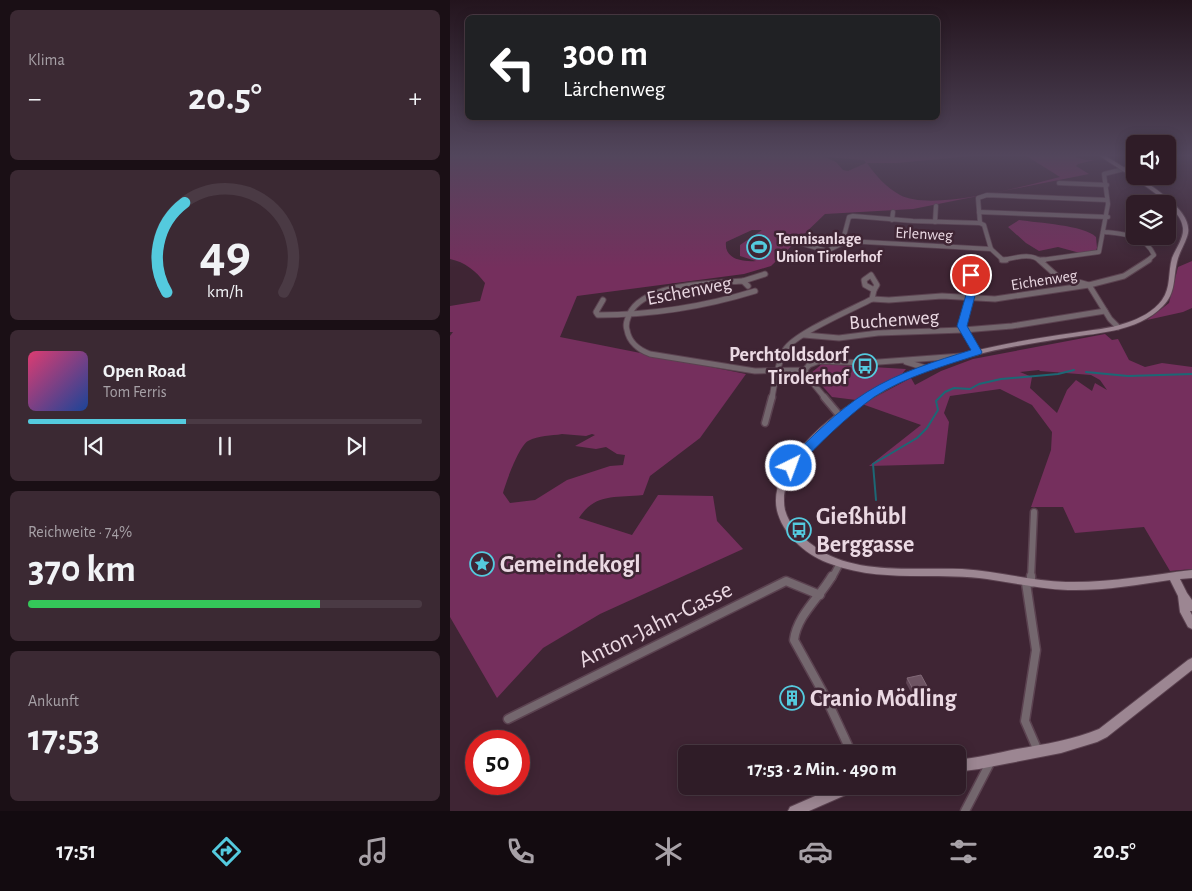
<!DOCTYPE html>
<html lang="de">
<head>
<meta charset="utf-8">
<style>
  :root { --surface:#2f1c27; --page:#3b2933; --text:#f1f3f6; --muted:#a7a1a7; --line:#4a3a44; --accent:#54cade }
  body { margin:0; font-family:"Alegreya Sans",sans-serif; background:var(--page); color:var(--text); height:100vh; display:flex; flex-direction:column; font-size:19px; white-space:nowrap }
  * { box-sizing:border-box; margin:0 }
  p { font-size:16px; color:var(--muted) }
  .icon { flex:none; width:28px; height:28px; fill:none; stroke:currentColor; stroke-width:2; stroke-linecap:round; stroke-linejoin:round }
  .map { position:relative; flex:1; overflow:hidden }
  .details { display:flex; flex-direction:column; gap:10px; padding:10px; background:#1a0f15; width:450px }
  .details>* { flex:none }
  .hud { position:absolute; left:15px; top:15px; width:475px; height:105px; border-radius:8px; box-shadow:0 2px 12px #0003,0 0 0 1px var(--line); background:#202124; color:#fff; overflow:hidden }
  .buttons { position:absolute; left:676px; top:135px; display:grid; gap:10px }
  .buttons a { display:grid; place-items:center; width:50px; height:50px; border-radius:8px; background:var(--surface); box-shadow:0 2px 12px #0003,0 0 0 1px var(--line); font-size:25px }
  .speed { position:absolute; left:15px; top:730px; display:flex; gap:10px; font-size:25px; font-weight:700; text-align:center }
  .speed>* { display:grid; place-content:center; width:65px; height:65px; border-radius:50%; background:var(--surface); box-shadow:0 2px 12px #0003,0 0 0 1px var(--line); line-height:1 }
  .speed .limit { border:8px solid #d22; background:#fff; color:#111 }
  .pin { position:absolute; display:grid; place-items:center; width:42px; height:42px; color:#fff; margin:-21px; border:2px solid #fff; border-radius:50%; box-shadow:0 1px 5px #0007 }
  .me { position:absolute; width:55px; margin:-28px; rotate:42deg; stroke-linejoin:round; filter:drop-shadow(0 0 4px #0008) }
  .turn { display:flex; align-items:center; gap:18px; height:105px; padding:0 15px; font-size:22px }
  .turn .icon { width:65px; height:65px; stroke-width:2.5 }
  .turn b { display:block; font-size:35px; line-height:42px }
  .big { font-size:38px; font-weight:700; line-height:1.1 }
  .details .card { flex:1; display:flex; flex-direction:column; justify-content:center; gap:8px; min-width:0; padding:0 18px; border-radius:8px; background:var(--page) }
  .details .dial { align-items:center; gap:0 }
  .dial svg { height:130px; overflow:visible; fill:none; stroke:var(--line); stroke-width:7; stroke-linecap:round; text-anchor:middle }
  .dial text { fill:var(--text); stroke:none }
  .song { display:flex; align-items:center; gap:15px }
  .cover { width:60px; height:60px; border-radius:8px; background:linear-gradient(135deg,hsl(340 70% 55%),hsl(220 70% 35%)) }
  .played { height:5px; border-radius:2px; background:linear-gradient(90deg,var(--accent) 40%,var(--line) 40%) }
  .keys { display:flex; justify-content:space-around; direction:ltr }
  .heat { display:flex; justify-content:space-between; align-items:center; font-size:28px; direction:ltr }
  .charge { height:8px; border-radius:4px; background:linear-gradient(90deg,#34c759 74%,var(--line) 0) }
  .trip { position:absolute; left:228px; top:745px; width:288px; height:50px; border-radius:8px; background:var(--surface); box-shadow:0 2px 12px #0003,0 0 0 1px var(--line); font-weight:700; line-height:50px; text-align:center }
  .tab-bar { display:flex; height:80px; justify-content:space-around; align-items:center; background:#130b10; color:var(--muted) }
  .tab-bar .icon { width:35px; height:35px }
  .tab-bar .selected { color:var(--accent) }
  .tab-bar b { font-size:22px; color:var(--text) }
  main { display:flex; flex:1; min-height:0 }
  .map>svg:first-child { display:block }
  .green { fill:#752f5d; fill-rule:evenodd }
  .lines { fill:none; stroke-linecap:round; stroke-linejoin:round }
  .stream { stroke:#1c6875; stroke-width:2 }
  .street-far3-casing { stroke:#5b4250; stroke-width:5.5 }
  .street-far2-casing { stroke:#5b4250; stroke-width:7 }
  .street-far1-casing { stroke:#5b4250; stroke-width:9 }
  .street-casing { stroke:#5b4250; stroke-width:11 }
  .secondary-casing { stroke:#5b4250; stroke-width:2 }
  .street-far3 { stroke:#74676e; stroke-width:4 }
  .street-far2 { stroke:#74676e; stroke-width:5 }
  .street-far1 { stroke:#74676e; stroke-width:6 }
  .street { stroke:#74676e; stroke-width:8 }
  .secondary { fill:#9c8692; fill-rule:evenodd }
  .wall { fill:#5f4454 }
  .shaded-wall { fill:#4c3141 }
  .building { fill:#6e5463; stroke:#816977 }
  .route { fill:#1a73e8; stroke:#114b97 }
  .labels { text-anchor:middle; stroke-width:5; stroke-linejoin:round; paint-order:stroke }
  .far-street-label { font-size:16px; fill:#ebd9e3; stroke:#3f2534 }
  .far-poi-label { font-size:16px; font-weight:bold; fill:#ebd9e3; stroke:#3f2534; text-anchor:start }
  .street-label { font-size:20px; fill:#ebd9e3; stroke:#3f2534 }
  .poi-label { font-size:20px; font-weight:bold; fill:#ebd9e3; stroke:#3f2534; text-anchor:end }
  .near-poi-label { font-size:24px; font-weight:bold; fill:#ebd9e3; stroke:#3f2534; text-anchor:start }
  .near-street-label { font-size:24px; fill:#ebd9e3; stroke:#3f2534 }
</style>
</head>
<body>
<main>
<section class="details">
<div class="card"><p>Klima</p>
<div class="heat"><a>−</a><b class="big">20.5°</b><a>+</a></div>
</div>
<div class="card dial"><svg viewBox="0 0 100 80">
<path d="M14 69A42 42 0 1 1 86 69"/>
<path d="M14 69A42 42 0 0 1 25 14" stroke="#54cade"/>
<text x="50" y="56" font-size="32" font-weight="700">49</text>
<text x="50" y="72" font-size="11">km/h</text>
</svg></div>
<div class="card">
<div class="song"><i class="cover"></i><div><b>Open Road</b><p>Tom Ferris</p></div></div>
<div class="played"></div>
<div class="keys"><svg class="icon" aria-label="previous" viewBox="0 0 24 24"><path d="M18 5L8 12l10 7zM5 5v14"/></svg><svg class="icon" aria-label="pause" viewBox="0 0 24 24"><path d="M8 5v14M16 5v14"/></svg><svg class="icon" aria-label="next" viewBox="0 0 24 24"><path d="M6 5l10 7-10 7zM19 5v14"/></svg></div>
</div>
<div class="card"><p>Reichweite · 74%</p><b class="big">370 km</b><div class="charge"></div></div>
<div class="card"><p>Ankunft</p><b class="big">17:53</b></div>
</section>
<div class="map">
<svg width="742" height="811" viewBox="0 0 742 811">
  <rect width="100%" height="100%" fill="#3f2534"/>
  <!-- green -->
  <g class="green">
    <path d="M0,155H532L447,163H417C425,175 437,188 450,195C482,212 575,186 610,177L575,155H630L625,157L635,160H645L628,164L626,166L639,174L463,209L375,214L321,266L294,274L127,296L110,337L296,374L250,438L200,476L193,495C165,498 145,493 129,518L182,535L208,495L263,496L267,521L293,549L150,614L93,648L47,698L0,617V336L3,332H0V306L30,301L35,283C26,271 15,262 0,259ZM375,157L414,160L416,163L398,171L393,170L386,162ZM302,230H312L290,245V256L306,261C292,262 274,259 276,242ZM112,434L136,436L142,434L145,435L125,446L146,449L156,447L167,454L175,455L173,465L160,466L117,480L85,500L60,503L53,493C56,482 69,446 78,441C89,435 101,436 112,434Z"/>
    <path d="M569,220C588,223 634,225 646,237L647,248L645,252L630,253L608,247L589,251L576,243L558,227Z"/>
    <polygon points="742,261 742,308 733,312 697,320 719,303 728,267"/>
    <path d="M655,334L662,340L668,339L679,360L695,367L712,363L742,367V569L720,571L694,527L625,533L613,507H581L601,450L602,432L582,405L550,389L500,396L494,413L499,422L494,464L419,466L471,425L412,404L461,378L465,385L491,371L523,359ZM589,370L590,371L641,375L650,380L657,390L645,383L642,391L626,380L617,390L607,413L580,388L582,377L570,372Z"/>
    <polygon points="372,364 456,369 452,374 406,400 382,397 361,373"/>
  </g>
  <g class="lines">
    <!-- stream -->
    <g class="stream">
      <polyline points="636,372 678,376 742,374"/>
      <polyline points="426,500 423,464 467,438 477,428 488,410 486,401 495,392 504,388 520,389 529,384 551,379 608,374 624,370"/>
    </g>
    <!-- street-far3 casing -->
    <g class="street-far3-casing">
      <g id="street-far3">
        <polyline points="609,183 657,185"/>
        <polyline points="529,212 658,217"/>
        <polyline points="442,220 443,212"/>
        <polyline points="485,222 486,206"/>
        <path d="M655,232C674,234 695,235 704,255L697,261"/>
        <polyline points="333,238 377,251 397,241 541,249"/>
        <polyline points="397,241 394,236 399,217 403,216 463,221 530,223"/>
        <polyline points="591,260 649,252 658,204 654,174 674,169"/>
        <path d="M590,261C581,252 565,258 553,260L541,249L534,225L530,223L528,198L537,195L657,200"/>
      </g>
    </g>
    <!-- street-far2 casing -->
    <g class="street-far2-casing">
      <g id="street-far2">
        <polyline points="552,260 556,260"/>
        <polyline points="589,260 607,276 639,285 660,319 668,327"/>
        <polyline points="591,260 594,260"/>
        <polyline points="516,266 521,275 518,278"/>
        <polyline points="505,267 510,276 518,278 522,288 512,326 527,352"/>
        <polygon points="421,275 427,285 424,290 415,285 414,280"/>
        <polyline points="293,281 315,274"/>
        <path d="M298,286L293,281C264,283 192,283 179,315C177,320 175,325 177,330C179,342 189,350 200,354L305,371L355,370L359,365L369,361L415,363L511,356"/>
        <polyline points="422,299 439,300 492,296 545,299 639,285 674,276 699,260"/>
        <path d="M153,300L146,312L148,315C202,315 253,307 305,291"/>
        <polyline points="354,335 389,338 428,333 513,330 562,326 655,311"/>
        <polyline points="456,362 476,368"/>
        <polyline points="355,370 357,376 375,398"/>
        <path d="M322,398C325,381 327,365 335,350C344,334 403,309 422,299L424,290"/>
      </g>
    </g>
    <!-- street-far1 casing -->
    <g class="street-far1-casing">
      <g id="street-far1">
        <polyline points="374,397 390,416"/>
        <polyline points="315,423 322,397"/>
        <polyline points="382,578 389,565"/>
        <polyline points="581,578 584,512"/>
      </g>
    </g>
    <!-- street casing -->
    <g class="street-casing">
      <g id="street">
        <path d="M382,576C370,597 347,615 344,640L376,698L402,754"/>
        <polyline points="576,583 586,650 575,721 588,751"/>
        <polyline points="581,583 581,576"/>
        <polyline points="58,719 336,581 370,595"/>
        <polyline points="515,811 540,763"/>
      </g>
    </g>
    <!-- secondary casing -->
    <g class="secondary-casing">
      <g id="secondary">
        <path d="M649,155H654L685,174V176H688C703,188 742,210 738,233C736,243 729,252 727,262C723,279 726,293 713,306C687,333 644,333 609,339C580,344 550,348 522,356C501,361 481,367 462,376C421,395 323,456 335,510C339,525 351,537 364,546C403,576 466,567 512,569C547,571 581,581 616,582C659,583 700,575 742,570V578L730,579L737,593L742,600V611H740L742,615V629L738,627L730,612L728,596L720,580C686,585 652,591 618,590C591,589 564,583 537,579C516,576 494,576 472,576C441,576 411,575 381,564C359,557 335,537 328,514C321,492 333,471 346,454C386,402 459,367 521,352C555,343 589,338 623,333C640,330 659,329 676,323C689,319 704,311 712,300C721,288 718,272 722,258C726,248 734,238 733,228C732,203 667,169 649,155Z"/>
        <path d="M742,658V670L657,737L647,742L611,753L529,769L506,772V760C527,758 547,753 567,749C595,744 623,740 649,729L738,660Z"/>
        <polygon points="388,786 409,786 407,790 359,811 338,811 340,807"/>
      </g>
    </g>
    <!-- street-far3 -->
    <use href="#street-far3" class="street-far3"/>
    <!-- street-far2 -->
    <use href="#street-far2" class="street-far2"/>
    <!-- street-far1 -->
    <use href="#street-far1" class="street-far1"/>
    <!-- street -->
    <use href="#street" class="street"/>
    <!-- secondary -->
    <use href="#secondary" class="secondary"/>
  </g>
  <!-- wall -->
  <g class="wall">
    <polygon points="457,678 478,688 477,693 464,698 456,683"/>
    <polygon points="332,693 351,698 341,707 333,698"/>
  </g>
  <!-- shaded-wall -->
  <g class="shaded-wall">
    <polygon points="478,688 477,693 464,698 465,693"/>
    <polygon points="351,694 351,698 341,707 341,702"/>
  </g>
  <!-- building -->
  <g class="building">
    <polygon points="471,675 478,688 465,693 457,678"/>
    <polygon points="342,685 351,694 341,702 332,693"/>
  </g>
  <!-- sky -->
  <linearGradient id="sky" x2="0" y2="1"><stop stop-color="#23141d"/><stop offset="0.58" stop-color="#52465c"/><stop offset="1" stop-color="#52465c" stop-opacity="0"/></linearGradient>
  <rect width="742" height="268" fill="url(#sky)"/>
  <!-- route -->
  <path class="route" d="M521,272L526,275L522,279L527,288L517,326L532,352L531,354C497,365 454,377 424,397C395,418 370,443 345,469H336L335,466L336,463C361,437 387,411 417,392C449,372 486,361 521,350L507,326L518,288L513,278Z"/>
  <!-- icons -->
  <defs>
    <g id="stadium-ring" transform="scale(1.25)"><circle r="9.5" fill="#3f2534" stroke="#54cade" stroke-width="1.5"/><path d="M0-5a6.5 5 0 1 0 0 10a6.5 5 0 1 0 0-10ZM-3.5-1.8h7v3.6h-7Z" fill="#54cade"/></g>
    <g id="bus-ring" transform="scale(1.25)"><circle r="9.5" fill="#3f2534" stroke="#54cade" stroke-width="1.5"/><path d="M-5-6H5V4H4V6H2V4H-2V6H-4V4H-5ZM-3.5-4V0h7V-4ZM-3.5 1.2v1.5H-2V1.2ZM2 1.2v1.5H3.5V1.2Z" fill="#54cade"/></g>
    <g id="sight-ring" transform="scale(1.25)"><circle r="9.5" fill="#3f2534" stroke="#54cade" stroke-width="1.5"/><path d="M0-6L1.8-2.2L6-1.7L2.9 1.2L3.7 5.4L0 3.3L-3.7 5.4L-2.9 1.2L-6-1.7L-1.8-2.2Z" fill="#54cade"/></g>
    <g id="building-ring" transform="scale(1.25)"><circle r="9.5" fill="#3f2534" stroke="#54cade" stroke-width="1.5"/><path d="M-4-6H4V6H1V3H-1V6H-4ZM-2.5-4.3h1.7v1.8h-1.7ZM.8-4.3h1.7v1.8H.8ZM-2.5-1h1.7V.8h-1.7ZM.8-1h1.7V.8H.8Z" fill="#54cade"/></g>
  </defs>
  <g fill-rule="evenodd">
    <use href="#stadium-ring" x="309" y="247"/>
    <use href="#bus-ring" x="415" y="366"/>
    <use href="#bus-ring" x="349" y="530"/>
    <use href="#sight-ring" x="32" y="564"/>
    <use href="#building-ring" x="342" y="698"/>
  </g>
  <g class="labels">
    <!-- far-street labels -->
    <g class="far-street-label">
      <text transform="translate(474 233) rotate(3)" y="6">Erlenweg</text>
      <text transform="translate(594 279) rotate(-9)" y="6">Eichenweg</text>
    </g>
    <!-- far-poi labels -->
    <g class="far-poi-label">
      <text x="326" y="244">Tennisanlage<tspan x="326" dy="18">Union Tirolerhof</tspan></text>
    </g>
    <!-- street labels -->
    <g class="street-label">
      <text transform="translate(239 290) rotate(-11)" y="7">Eschenweg</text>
      <text transform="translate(444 319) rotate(-4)" y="7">Buchenweg</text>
    </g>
    <!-- poi labels -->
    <g class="poi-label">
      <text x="398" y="361">Perchtoldsdorf<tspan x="398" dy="23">Tirolerhof</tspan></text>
    </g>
    <!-- near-poi labels -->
    <g class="near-poi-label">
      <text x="366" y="524">Gießhübl<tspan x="366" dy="28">Berggasse</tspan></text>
      <text x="50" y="572">Gemeindekogl</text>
      <text x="360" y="706">Cranio Mödling</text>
    </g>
    <!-- near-street labels -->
    <g class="near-street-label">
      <text transform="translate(205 624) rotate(-26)" y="8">Anton-Jahn-Gasse</text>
    </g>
  </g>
</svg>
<div class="buttons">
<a><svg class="icon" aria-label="sound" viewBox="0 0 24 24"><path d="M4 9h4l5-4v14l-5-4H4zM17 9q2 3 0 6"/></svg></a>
<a><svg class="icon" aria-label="layers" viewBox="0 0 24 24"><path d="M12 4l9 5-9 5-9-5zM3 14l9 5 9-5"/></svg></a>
</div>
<div class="speed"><div class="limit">50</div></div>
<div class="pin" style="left:521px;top:275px;background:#d93025"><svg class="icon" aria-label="arrive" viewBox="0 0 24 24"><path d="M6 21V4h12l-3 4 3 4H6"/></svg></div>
<svg class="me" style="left:341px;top:466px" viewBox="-20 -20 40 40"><circle r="17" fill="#1a73e8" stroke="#fff" stroke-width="3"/><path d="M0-11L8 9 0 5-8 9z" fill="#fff"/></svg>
<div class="trip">17:53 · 2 Min. · 490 m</div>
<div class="hud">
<div class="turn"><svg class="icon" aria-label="left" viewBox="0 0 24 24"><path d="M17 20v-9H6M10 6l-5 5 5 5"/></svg><div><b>300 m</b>Lärchenweg</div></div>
</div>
</div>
</main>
<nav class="tab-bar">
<b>17:51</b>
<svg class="icon selected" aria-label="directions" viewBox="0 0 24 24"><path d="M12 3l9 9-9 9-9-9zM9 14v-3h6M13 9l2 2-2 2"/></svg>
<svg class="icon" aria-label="music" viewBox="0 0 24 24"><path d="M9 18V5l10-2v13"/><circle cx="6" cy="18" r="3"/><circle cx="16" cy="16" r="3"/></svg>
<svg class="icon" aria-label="phone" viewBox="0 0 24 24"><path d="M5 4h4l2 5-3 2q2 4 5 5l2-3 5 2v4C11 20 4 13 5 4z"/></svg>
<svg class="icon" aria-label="climate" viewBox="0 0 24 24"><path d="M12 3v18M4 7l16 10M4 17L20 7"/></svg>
<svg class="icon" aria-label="car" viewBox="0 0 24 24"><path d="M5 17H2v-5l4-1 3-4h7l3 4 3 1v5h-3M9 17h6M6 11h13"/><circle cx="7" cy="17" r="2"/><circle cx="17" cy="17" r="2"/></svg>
<svg class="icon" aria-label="filters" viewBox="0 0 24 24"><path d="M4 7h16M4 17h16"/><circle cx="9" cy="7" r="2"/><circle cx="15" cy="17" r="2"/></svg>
<b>20.5°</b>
</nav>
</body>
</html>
